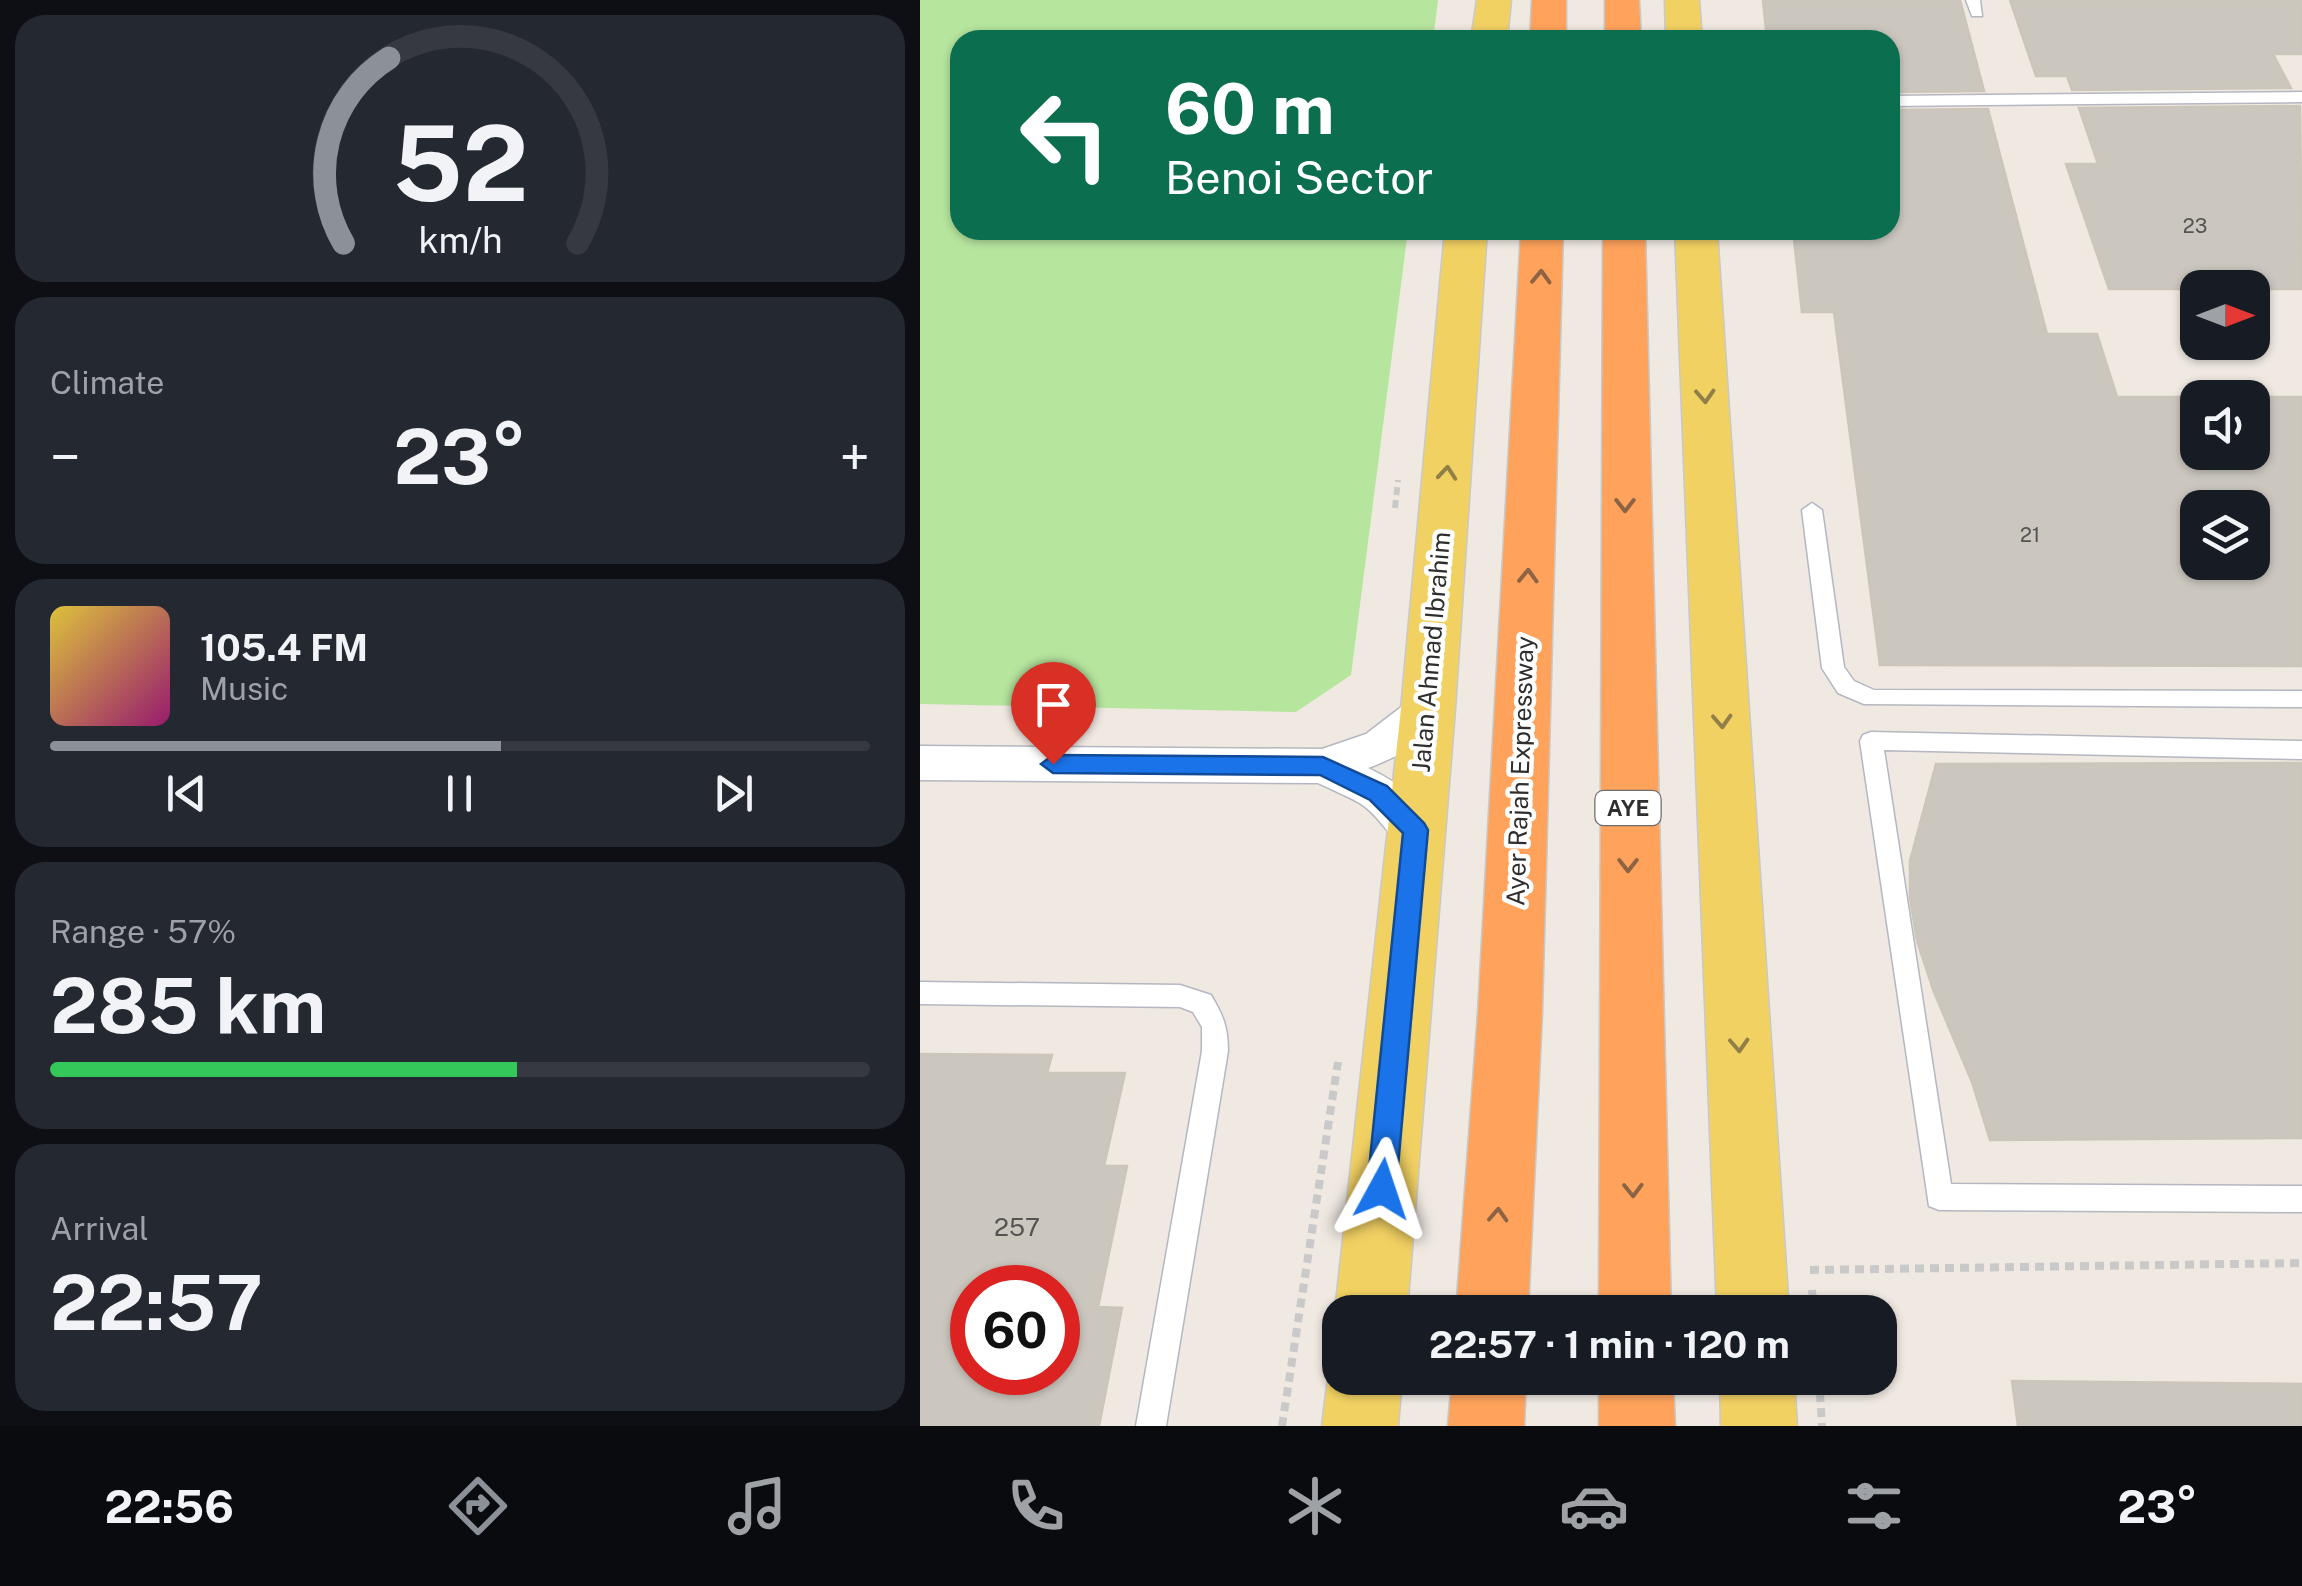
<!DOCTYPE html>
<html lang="en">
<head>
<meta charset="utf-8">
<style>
  :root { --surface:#171b24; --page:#242831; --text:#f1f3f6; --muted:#9ea1a6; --line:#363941; --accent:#8c9099 }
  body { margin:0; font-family:"Public Sans",sans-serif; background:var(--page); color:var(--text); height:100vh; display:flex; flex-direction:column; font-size:38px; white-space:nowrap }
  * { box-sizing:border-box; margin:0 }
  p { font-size:32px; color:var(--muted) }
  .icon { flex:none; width:55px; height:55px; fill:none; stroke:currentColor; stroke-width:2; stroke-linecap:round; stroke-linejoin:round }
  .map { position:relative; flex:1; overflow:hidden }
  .details { display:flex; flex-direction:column; gap:15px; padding:15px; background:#0d0f14; width:920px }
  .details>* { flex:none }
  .guide { position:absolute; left:30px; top:30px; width:950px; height:210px; border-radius:30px; box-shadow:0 2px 8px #0004; background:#0b6e4f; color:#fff; overflow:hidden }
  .needle { width:65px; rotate:90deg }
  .buttons { position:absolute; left:1260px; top:270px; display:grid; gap:20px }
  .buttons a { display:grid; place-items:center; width:90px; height:90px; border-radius:20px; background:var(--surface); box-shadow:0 2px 8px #0004; font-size:50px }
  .speed { position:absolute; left:30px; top:1265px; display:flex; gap:20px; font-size:50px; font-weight:700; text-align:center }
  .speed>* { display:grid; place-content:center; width:130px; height:130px; border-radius:50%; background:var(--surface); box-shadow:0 2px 8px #0004; line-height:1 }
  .speed .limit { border:15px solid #d22; background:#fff; color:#111 }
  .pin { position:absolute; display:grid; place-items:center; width:85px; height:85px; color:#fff; margin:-102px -42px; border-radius:50% 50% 50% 0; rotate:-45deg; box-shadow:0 0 10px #0007 }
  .pin .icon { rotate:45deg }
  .me { position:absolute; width:110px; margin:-55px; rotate:5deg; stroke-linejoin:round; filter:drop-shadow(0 0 8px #0008) }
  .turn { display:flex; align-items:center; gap:35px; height:210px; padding:0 50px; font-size:45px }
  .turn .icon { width:130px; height:130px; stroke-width:2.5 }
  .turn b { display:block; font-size:70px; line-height:85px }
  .big { font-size:75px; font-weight:700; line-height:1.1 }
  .details .widget { flex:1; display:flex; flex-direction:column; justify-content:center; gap:15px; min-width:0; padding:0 35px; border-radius:30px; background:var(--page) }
  .details .dial { align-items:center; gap:0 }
  .dial svg { height:260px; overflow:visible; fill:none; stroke:var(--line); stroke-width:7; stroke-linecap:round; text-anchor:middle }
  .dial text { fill:var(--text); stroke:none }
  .song { display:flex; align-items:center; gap:30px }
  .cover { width:120px; height:120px; border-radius:15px; background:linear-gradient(135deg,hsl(50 70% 55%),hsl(320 70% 35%)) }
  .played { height:10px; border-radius:5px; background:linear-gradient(90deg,var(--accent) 55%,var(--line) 55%) }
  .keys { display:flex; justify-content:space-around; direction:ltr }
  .heat { display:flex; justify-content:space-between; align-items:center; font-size:55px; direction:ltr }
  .charge { height:15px; border-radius:8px; background:linear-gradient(90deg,#34c759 57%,var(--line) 0) }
  .trip { position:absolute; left:402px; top:1295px; width:575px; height:100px; border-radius:30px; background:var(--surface); box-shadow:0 2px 8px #0004; font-weight:700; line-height:100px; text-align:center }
  .menu { display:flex; height:160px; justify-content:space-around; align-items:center; background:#090b0e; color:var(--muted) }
  .menu .icon { width:70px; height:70px }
  .menu .current { color:var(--accent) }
  .menu b { font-size:45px; color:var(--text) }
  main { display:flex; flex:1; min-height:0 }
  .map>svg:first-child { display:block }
  .green { fill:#b6e59e }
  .building { fill:#cbc7bf; stroke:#cbc5ba; stroke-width:2.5; fill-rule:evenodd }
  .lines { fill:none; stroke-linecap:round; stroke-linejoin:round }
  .lane-casing { stroke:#b4b7c1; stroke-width:3 }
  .street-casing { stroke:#b4b7c1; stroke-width:3 }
  .primary-casing { stroke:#c9c9c9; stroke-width:3 }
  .highway-casing { stroke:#c9c9c9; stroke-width:3 }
  .path-far1 { stroke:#c9c9c9; stroke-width:6; stroke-dasharray:8 5; stroke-linecap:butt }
  .path { stroke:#c9c9c9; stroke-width:8; stroke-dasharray:9 6; stroke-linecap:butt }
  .lane { fill:#fff; fill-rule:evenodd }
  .street { fill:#fff; fill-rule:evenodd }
  .primary { fill:#f2d163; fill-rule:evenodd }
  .highway { fill:#ffa35c; fill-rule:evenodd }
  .oneway { stroke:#8c6343 }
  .oneway2 { stroke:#908048 }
  .route { fill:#1a73e8; stroke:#114b97; stroke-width:2.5 }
  .labels { text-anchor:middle; stroke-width:9; stroke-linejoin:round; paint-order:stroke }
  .number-label { font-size:20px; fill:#555452 }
  .shield { fill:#fff; stroke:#6d6d6d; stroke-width:2.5 }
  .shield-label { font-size:22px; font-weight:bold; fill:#2e2e2e }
  .street-label { font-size:25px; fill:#2e2e2e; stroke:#fff }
  .near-number-label { font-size:25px; fill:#555452 }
</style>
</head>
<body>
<main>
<section class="details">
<div class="widget dial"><svg viewBox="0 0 100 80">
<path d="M14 69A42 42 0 1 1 86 69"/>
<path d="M14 69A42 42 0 0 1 28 12" stroke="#8c9099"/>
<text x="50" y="56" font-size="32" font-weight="700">52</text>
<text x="50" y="72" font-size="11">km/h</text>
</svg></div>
<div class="widget"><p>Climate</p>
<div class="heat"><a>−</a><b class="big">23°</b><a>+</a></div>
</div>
<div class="widget">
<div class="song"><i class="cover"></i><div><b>105.4 FM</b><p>Music</p></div></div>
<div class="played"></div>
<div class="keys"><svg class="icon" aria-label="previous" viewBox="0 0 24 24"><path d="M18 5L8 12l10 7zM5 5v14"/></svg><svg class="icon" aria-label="pause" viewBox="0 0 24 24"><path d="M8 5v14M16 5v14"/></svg><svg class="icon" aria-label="next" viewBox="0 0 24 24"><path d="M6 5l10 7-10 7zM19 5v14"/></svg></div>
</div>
<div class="widget"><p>Range · 57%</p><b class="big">285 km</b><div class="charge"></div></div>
<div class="widget"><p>Arrival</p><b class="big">22:57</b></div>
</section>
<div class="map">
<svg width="1382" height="1426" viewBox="0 0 1382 1426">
  <rect width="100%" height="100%" fill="#efe9e1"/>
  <!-- green -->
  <polygon class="green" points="0,0 518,0 513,40 40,40 40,230 488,230 431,675 376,712 0,704"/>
  <!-- building -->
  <g class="building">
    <polygon points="843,0 1040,0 1064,91 970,92 970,40 847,40"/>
    <polygon points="1090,0 1382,0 1382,54 1353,54 1371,88 1152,90 1147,76 1116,76"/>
    <polygon points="1380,106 1382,289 1189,289 1146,164 1178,164 1159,108"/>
    <path d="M1068,109L1127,334H1177L1197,397H1382V666L960,665L914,312H882L873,230H970V110ZM1278,398H1332V452H1278ZM1278,508H1332V562H1278Z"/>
    <polygon points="1382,763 1382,1138 1070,1140 1052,1082 1014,992 997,941 990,897 990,861 1016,764"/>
    <path d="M0,1054L132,1055L127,1073H205L184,1166H207L178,1307L202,1308L179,1426H0ZM52,1288H138V1372H52Z"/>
    <polygon points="1092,1381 1382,1384 1382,1426 1098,1426"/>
  </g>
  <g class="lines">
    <!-- lane casing -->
    <g class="lane-casing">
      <g id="lane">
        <polygon points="1046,0 1060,0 1062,16 1052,16"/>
        <polygon points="1382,92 1382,102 970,106 970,96"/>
        <polygon points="892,503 902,510 924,667 934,681 954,690 1382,691 1382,707 944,704 918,693 902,668 882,510"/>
        <polygon points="951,732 1382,741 1382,759 964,750 1031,1184 1382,1186 1382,1212 1019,1210 1009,1206 940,741 943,735"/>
        <path d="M0,982L260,985L291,995C303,1015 308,1027 308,1051L246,1426H216L282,1051V1027L273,1012L260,1007L0,1004Z"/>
      </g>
    </g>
    <!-- street casing -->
    <g class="street-casing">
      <path id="street" d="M508,693L523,698L529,709C514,738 478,757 448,768C476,781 503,801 518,830L511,843C471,856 469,822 441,804C428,796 412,790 398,783L0,780V746L402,749L446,734L493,698Z"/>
    </g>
    <!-- primary casing -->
    <g class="primary-casing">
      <g id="primary">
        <polygon points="557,0 591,0 587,40 551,40"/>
        <polygon points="745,0 779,0 782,40 746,40"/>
        <polygon points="525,230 567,230 535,709 487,1312 420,1312 420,1324 415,1312 481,709"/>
        <polygon points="755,230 797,230 869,1312 797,1312"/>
        <polygon points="419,1352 420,1378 482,1378 478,1426 402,1426 408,1378"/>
        <polygon points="800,1378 874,1378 877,1426 801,1426"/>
      </g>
    </g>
    <!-- highway casing -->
    <g class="highway-casing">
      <g id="highway">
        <polygon points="612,0 646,0 646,40 610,40"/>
        <polygon points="685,0 719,0 721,40 685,40"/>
        <polygon points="601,230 643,230 622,1013 608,1312 536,1312 558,1013"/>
        <polygon points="683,230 725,230 751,1312 679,1312"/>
        <polygon points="532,1378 606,1378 604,1426 528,1426"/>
        <polygon points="679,1378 753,1378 755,1426 679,1426"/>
      </g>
    </g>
    <!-- path-far1 -->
    <polyline class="path-far1" points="475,508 478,480"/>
    <!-- path -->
    <g class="path">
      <polyline points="890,1270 1382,1263"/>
      <polyline points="892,1290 894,1312"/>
      <polyline points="899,1378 902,1426"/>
      <polyline points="362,1426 418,1062"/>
    </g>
    <!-- lane -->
    <use href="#lane" class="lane"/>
    <!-- street -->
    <use href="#street" class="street"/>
    <!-- primary -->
    <use href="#primary" class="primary"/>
    <!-- highway -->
    <use href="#highway" class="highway"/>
  </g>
  <!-- one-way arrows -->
  <defs><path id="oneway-chevron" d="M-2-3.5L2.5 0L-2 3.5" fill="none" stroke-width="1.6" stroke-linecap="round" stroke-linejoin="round" transform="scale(2.5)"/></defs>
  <g class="oneway">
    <use href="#oneway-chevron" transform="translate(621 277) rotate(-88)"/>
    <use href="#oneway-chevron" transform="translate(705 505) rotate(90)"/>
    <use href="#oneway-chevron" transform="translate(608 576) rotate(-88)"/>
    <use href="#oneway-chevron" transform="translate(708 865) rotate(90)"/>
    <use href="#oneway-chevron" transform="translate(713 1190) rotate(89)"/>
    <use href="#oneway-chevron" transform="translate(578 1215) rotate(-87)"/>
  </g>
  <g class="oneway2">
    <use href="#oneway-chevron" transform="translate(785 396) rotate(87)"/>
    <use href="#oneway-chevron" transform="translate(527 473) rotate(-85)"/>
    <use href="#oneway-chevron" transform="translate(802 721) rotate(87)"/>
    <use href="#oneway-chevron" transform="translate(819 1045) rotate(87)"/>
  </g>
  <!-- route -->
  <polygon class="route" points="133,755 403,757 467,786 504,823 508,830 476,1189 472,1198 462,1202 451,1198 447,1189 483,833 450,800 400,775 133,773 121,764"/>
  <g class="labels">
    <!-- number labels -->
    <g class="number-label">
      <text x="1275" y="233">23</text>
      <text x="1110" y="542">21</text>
    </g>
    <!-- shield labels -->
    <rect class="shield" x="675.5" y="791" width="65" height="34" rx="8"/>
    <g class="shield-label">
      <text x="708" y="816">AYE</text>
    </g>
    <!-- street labels -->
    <g class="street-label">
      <text transform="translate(511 652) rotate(-85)" y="9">Jalan Ahmad Ibrahim</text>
      <text transform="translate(600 771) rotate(-88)" y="9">Ayer Rajah Expressway</text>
    </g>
    <!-- near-number labels -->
    <g class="near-number-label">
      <text x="97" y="1236">257</text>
    </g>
  </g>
</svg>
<div class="buttons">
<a><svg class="needle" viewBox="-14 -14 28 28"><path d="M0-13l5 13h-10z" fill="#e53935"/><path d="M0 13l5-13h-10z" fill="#9ea1a6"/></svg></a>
<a><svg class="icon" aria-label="sound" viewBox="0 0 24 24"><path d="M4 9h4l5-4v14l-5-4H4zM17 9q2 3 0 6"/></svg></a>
<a><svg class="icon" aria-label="layers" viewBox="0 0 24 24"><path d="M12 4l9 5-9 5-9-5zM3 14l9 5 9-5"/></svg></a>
</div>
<div class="speed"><div class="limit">60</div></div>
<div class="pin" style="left:133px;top:764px;background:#d93025"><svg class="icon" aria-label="arrive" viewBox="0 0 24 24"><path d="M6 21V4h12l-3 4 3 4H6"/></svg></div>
<svg class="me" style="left:462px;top:1189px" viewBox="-20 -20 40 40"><path d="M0-17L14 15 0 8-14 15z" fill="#1a73e8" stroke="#fff" stroke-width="4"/></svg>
<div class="trip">22:57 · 1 min · 120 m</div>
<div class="guide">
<div class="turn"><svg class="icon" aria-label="left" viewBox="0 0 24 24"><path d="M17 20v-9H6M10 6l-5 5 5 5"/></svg><div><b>60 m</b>Benoi Sector</div></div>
</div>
</div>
</main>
<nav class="menu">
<b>22:56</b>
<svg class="icon current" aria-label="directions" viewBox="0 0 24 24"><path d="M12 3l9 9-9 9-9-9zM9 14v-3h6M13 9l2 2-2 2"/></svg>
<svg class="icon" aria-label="music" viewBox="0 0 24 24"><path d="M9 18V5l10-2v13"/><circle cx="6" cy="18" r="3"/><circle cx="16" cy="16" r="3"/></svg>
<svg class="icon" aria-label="phone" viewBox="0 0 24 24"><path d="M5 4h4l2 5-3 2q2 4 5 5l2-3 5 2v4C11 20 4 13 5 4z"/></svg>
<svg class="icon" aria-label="climate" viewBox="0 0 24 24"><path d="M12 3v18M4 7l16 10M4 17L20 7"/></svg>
<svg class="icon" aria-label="car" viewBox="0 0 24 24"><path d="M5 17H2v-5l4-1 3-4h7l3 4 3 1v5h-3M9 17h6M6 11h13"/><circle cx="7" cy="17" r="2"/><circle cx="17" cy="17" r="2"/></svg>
<svg class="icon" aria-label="filters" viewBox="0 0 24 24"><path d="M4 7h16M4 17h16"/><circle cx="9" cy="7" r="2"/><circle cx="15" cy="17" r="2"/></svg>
<b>23°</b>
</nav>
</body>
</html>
